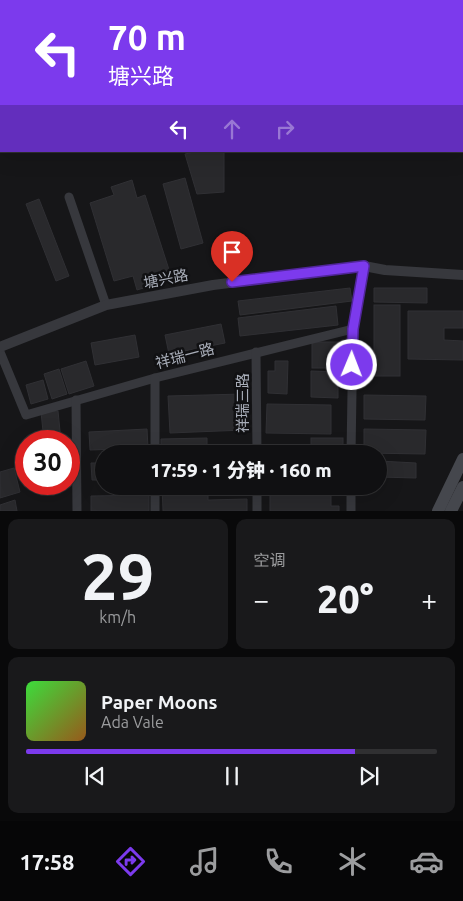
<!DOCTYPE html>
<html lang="zh">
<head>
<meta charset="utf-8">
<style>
  :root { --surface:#101012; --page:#19191b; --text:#f1f3f6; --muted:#9c9d9f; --line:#303032; --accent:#7c3aed }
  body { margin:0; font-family:Ubuntu,"Noto Sans SC",sans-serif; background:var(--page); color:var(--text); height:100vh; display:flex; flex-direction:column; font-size:19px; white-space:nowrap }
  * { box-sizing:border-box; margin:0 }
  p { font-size:16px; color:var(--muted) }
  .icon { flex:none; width:28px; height:28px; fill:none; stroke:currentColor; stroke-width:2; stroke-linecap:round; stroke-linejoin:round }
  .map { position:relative; height:511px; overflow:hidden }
  .sheet { display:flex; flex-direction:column; gap:8px; padding:8px; background:#09090a; flex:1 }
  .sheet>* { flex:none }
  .banner { position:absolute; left:0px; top:0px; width:464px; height:152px; box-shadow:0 5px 20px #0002,0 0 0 1px var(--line); background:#7c3aed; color:#fff; overflow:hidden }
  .speed { position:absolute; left:15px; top:430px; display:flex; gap:10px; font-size:25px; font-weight:700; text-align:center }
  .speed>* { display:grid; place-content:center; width:65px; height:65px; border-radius:50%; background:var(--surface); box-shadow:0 5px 20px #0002,0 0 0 1px var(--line); line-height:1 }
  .speed .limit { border:8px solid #d22; background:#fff; color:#111 }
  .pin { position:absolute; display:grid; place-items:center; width:42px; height:42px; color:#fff; margin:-51px -21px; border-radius:50% 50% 50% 0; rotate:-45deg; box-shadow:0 0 5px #0007 }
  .pin .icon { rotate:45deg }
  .me { position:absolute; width:55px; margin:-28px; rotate:1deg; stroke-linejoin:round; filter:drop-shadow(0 0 4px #0008) }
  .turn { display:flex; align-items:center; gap:18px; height:105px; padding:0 25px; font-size:22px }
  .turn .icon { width:65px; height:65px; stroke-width:2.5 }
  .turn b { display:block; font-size:35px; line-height:42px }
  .lanes { display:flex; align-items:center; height:48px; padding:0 25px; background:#0003; justify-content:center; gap:25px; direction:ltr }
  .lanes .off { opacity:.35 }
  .big { font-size:38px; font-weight:800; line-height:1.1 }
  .sheet .tile { flex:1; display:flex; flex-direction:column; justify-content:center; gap:8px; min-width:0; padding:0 18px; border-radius:10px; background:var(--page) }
  .sheet .dial { align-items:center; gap:0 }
  .dial b { font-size:65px; line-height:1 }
  .song { display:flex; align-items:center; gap:15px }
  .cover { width:60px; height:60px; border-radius:8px; background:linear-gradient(135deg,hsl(120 70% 55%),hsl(30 70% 35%)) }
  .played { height:5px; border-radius:2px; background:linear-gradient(90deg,var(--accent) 80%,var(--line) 80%) }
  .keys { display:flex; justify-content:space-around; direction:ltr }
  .heat { display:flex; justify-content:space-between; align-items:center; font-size:28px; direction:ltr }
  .sheet .tiles { flex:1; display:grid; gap:8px; grid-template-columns:1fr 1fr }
  .tile:last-child { grid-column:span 2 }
  .trip { position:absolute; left:95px; top:445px; width:292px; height:50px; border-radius:25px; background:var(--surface); box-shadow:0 5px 20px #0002,0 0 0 1px var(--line); font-weight:800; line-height:50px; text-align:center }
  .tabs { display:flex; height:80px; justify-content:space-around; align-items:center; background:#060607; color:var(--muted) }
  .tabs .icon { width:35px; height:35px }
  .tabs .selected { color:var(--accent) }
  .tabs b { font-size:22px; color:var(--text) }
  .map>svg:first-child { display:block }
  .building { fill:#29292c; stroke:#303034 }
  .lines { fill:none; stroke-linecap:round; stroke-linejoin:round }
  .minor { stroke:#37383d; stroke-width:9 }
  .tertiary { stroke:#37383d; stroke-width:10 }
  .secondary { stroke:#45474d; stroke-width:12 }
  .route-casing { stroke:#51269a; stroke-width:12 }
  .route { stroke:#7c3aed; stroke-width:9 }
  .labels { text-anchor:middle; stroke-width:5; stroke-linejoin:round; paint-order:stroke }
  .street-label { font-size:15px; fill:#a8adb8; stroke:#111113 }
</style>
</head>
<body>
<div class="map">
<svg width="463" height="511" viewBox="0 0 463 511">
  <rect width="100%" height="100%" fill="#161618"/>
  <!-- building -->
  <g class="building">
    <polygon points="199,151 224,152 224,192 197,194 185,154"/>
    <polygon points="185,178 203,243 181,249 163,184"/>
    <polygon points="132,180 137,198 145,195 172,279 137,290 133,276 114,281 90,203 114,195 111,187"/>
    <polygon points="39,199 69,276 56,281 26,204"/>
    <polygon points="350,288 352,301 240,315 238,301"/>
    <polygon points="374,288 427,288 427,303 374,302"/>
    <rect x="374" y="305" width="26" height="71"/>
    <polygon points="336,306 338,325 240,336 238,318"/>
    <polygon points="408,311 463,311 463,328 444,328 444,340 463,341 463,360 408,359"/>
    <polygon points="221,324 225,343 169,354 165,335"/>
    <polygon points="135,335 139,357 95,365 91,343"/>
    <rect x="312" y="342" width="28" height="26"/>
    <polygon points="86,361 94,386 69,394 61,369"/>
    <polygon points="275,361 288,361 287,394 268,393 268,371 275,371"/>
    <polygon points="59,369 67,394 52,399 44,374"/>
    <polygon points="311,371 338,372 338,398 311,397"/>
    <polygon points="43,380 48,399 31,404 26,385"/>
    <polygon points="243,394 244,430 170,433 168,396"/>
    <polygon points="364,395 426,396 425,420 364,419"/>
    <polygon points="267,404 331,405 331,434 266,433"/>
    <polygon points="58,411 61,441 44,441 41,412"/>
    <polygon points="147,429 148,448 90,450 89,432"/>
    <polygon points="364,429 426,430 425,454 364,453"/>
    <polygon points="207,438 207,454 161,454 161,439"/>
    <rect x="311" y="438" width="32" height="10"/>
    <polygon points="379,461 416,463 416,478 379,477"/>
    <polygon points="91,463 104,463 104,480 92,480"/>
    <polygon points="14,468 20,492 0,498 0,472"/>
    <polygon points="162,486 208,486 208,500 247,499 247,511 163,511"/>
    <polygon points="270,488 331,488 331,506 339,506 339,511 270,511"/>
    <polygon points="149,495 149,511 91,511 91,496"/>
    <polygon points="15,500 17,511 0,511 0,505"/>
  </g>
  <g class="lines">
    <!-- minor -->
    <g class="minor">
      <polyline points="69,197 106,305"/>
      <polyline points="0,352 26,415 155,378 353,329"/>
      <polyline points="256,352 257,454"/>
      <polyline points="155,378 155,454"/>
      <polyline points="76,400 77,511"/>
      <polyline points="351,454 353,329 364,266"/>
      <polyline points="155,486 155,511"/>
      <polyline points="257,486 257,511"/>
      <polyline points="351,511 351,486"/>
    </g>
    <!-- tertiary -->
    <polyline class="tertiary" points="0,347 106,305 213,285 364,266 385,270 463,275"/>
    <!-- secondary -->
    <g class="secondary">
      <polyline points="438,511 463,459"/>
      <polyline points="451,511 463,487"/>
    </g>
  </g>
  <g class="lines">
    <!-- route casing -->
    <g class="route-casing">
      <polyline id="route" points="232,282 364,266 353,329 352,365"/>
    </g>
    <!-- route -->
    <use href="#route" class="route"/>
  </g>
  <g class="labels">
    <!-- street labels -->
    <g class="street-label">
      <text transform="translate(166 279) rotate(-11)" y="5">塘兴路</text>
      <text transform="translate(185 356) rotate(-15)" y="5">祥瑞一路</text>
      <text transform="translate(243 403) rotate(-90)" y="5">祥瑞三路</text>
    </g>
  </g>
</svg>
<div class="speed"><div class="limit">30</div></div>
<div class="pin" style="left:232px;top:282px;background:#d93025"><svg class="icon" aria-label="arrive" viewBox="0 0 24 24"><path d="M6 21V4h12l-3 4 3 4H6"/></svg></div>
<svg class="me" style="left:352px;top:365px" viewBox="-20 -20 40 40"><circle r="17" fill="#7c3aed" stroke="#fff" stroke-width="3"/><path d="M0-11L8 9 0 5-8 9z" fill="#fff"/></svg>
<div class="trip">17:59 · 1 分钟 · 160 m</div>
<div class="banner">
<div class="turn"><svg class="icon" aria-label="left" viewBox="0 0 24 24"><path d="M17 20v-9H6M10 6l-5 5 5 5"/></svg><div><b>70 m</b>塘兴路</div></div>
<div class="lanes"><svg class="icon" aria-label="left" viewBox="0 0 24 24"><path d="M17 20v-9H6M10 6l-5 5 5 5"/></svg><svg class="icon off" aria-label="ahead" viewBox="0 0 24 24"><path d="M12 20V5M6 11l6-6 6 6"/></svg><svg class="icon off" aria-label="right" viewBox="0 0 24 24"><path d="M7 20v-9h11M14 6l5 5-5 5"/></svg></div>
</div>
</div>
<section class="sheet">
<div class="tiles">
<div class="tile dial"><b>29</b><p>km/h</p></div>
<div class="tile"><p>空调</p>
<div class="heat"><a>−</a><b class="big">20°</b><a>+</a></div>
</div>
<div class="tile">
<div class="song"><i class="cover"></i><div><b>Paper Moons</b><p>Ada Vale</p></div></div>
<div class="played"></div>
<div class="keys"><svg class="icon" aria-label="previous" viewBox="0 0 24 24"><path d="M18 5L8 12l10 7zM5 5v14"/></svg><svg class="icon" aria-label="pause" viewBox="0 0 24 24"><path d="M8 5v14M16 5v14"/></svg><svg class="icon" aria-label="next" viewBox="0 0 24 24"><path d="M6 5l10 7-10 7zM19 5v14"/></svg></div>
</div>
</div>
</section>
<nav class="tabs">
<b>17:58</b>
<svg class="icon selected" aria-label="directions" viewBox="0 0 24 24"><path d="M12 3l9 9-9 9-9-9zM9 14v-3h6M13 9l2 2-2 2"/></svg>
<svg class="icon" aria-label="music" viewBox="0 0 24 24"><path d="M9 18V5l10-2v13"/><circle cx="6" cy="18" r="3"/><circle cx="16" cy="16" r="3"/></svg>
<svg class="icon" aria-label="phone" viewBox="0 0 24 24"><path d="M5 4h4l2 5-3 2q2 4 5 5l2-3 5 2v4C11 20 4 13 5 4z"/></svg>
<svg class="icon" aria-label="climate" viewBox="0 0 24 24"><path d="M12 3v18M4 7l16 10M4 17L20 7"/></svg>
<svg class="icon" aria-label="car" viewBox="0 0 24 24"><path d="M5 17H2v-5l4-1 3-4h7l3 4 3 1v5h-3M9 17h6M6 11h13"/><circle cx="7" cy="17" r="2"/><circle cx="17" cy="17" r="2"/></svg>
</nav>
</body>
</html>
